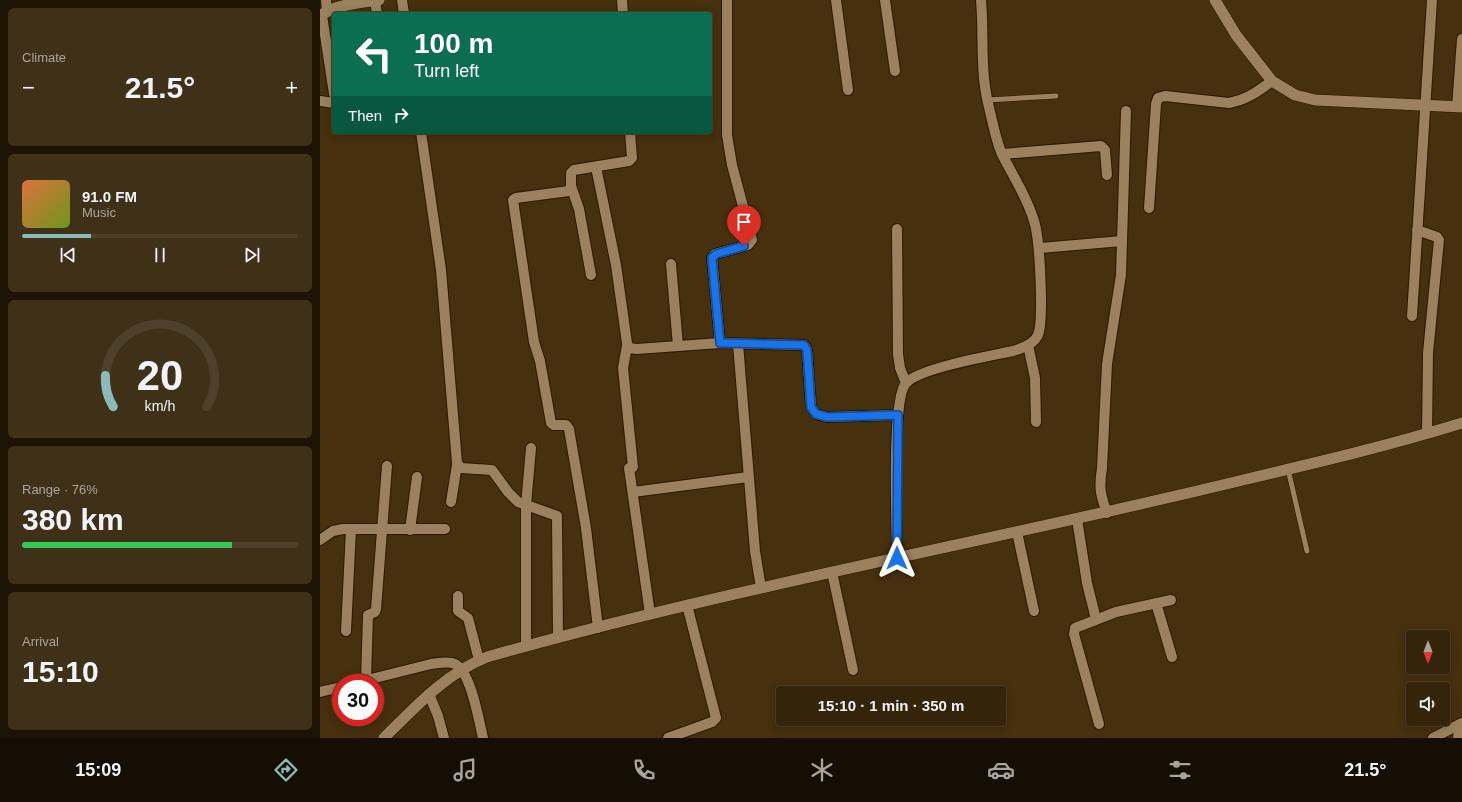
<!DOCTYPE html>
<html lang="en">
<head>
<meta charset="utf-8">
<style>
  :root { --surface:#34240a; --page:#3f3018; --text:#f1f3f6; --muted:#a9a49c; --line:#4e412b; --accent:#8bbbb9 }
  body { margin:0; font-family:Arial,sans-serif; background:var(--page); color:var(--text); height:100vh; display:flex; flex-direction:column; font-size:15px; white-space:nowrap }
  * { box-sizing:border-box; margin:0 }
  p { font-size:13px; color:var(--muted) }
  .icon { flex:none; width:22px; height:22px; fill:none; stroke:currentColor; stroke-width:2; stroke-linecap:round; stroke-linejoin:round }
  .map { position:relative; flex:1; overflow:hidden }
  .sheet { display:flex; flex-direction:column; gap:8px; padding:8px; background:#1d1406; width:320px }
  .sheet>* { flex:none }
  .banner { position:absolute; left:12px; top:12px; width:380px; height:122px; border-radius:4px; box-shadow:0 2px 10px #0003,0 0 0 1px var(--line); background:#0b6e4f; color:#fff; overflow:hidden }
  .needle { width:26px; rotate:180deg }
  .tools { position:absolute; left:1086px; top:630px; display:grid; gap:8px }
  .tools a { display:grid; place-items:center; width:44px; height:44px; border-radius:4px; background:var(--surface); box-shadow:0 2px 10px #0003,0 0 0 1px var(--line); font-size:20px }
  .speed { position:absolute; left:12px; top:674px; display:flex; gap:8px; font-size:20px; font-weight:700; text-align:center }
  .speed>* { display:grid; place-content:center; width:52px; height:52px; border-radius:50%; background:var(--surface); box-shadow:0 2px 10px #0003,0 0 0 1px var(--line); line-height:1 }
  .speed .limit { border:6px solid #d22; background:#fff; color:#111 }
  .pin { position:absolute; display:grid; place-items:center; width:34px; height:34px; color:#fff; margin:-41px -17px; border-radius:50% 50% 50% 0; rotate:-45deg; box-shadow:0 0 4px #0007 }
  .pin .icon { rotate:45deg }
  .me { position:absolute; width:44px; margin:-22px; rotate:0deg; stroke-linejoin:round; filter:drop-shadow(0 0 3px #0008) }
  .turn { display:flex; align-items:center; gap:14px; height:84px; padding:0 16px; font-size:18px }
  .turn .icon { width:52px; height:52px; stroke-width:2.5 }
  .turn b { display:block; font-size:28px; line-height:34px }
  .then { display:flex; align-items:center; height:38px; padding:0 16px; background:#0003; gap:8px; font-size:15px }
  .big { font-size:30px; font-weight:700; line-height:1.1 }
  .sheet .tile { flex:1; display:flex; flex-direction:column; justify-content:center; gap:6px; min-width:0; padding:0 14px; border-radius:6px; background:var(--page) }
  .sheet .dial { align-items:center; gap:0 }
  .dial svg { height:104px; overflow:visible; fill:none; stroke:var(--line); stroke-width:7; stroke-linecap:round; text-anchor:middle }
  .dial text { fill:var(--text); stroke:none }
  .song { display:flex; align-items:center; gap:12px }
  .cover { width:48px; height:48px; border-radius:6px; background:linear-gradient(135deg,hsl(20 70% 55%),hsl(80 70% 35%)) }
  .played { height:4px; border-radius:2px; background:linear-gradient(90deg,var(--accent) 25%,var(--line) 25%) }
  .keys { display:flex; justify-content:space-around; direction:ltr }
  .heat { display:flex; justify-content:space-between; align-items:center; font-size:22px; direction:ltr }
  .charge { height:6px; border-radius:3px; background:linear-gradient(90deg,#34c759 76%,var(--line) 0) }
  .trip { position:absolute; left:456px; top:686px; width:230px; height:40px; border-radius:4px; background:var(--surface); box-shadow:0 2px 10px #0003,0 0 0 1px var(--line); font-weight:700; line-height:40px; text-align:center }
  .dock { display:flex; height:64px; justify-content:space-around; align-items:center; background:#150e04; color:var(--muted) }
  .dock .icon { width:28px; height:28px }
  .dock .current { color:var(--accent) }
  .dock b { font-size:18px; color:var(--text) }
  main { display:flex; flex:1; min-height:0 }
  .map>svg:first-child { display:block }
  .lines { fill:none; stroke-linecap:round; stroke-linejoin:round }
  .service-casing { stroke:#291801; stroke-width:6 }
  .minor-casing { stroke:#291801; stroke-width:12 }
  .tertiary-casing { stroke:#291801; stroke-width:12 }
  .service { stroke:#9b815e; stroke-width:5 }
  .minor { stroke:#9b815e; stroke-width:10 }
  .tertiary { stroke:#9b815e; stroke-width:11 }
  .route-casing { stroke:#114b97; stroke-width:10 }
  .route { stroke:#1a73e8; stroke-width:7 }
</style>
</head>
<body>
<main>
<section class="sheet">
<div class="tile"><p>Climate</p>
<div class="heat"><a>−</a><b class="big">21.5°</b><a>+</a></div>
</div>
<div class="tile">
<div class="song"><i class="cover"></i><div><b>91.0 FM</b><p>Music</p></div></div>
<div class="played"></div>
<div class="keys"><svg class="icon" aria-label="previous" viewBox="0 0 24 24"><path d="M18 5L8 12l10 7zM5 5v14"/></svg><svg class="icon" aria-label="pause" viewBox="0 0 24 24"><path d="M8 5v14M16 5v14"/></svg><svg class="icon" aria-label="next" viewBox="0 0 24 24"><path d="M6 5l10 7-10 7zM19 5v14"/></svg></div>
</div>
<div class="tile dial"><svg viewBox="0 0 100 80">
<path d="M14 69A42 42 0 1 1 86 69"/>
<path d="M14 69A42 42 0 0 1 8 45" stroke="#8bbbb9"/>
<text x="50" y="56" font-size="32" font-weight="700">20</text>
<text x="50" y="72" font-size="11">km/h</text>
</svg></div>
<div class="tile"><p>Range · 76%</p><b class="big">380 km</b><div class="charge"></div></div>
<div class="tile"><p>Arrival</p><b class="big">15:10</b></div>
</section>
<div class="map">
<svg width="1142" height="738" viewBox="0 0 1142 738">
  <rect width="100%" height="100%" fill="#46300d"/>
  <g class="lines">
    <!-- service casing -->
    <g class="service-casing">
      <g id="service">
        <polyline points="667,100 736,96"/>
        <polyline points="968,469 987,551"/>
      </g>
    </g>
    <!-- minor casing -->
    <g class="minor-casing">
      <g id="minor">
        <polyline points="6,0 7,11"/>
        <polyline points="82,0 84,14"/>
        <polyline points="302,0 303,14"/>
        <polyline points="516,0 528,90"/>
        <polyline points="565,0 575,71"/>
        <polyline points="55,1 57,14"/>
        <polyline points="2,15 14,94"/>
        <polyline points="0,101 14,103"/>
        <polyline points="1137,107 1142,39"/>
        <polyline points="101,132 121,270 137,463 141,468 172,470 188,492 198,502 237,516 238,638"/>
        <polyline points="682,154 781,146 785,150 787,175"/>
        <polyline points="276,167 296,265 307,343 309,348 317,349 400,343 484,345 487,350 491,407 496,414 507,417 578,415"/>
        <polyline points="251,186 259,209 271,275"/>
        <path d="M829,208L836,104L838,98L845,96L909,103C927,100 938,91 952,81"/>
        <polyline points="577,229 578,354 580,368 586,383"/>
        <polyline points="1097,230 1117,237 1119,240 1108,353 1107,434"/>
        <polyline points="720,248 802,241"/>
        <polyline points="351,264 358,346"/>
        <polyline points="1092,316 1112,0"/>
        <polyline points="400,343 392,258 395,254 428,245 432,240 412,165 407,135 407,0"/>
        <polyline points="418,344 435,551 441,588"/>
        <polyline points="708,345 715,378 716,422"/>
        <polyline points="307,346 303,368 313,467"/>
        <polyline points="309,468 330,614"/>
        <polyline points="313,492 428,477"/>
        <polyline points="131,502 137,465"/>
        <path d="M787,513C780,494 779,487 782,468L787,364L801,275L806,111"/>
        <polyline points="757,519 767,583 776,619"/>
        <polyline points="90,530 97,477"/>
        <polyline points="697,532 714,611"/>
        <polyline points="0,540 13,531 23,529 125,529"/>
        <path d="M577,558C577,529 571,399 586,383C600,368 670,356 693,351C702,348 713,345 718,335C724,319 720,239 714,221C707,196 692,175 681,152C675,137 672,119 668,103C660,69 664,34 661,0"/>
        <polyline points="512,572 533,670"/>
        <polyline points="138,596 138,611 148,618 159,660"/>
        <polyline points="836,603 852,657"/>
        <polyline points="278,628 266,528 249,429 246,425 234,425 231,423 220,361 214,342 193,200 196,198 249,191 251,186 251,173 254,170 309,161 312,158 310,132"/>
        <polyline points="26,631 31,529"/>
        <polyline points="206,646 206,505 211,448"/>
        <polyline points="46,680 48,615 55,612 56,609 67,466"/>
        <path d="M35,683L111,664C119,663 128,661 135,664C151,672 159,721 163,738"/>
        <polyline points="0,692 21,687"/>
        <polyline points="109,694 118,716 124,738"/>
        <polyline points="779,724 754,634 755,628 796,612 851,600"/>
        <polyline points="348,738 392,722 396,718 367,605"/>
        <polyline points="1113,738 1142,723"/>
        <polyline points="1138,738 1140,724"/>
      </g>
    </g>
    <!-- tertiary casing -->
    <g class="tertiary-casing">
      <g id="tertiary">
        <polyline points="895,0 916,35 952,81 975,95 995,100 1142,107"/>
        <path d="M0,16C16,4 40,3 59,0"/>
        <path d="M64,738C95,707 125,674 167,657C417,586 674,541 927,479C999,462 1071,445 1142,423"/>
      </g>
    </g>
    <!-- service -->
    <use href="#service" class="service"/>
    <!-- minor -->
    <use href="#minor" class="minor"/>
    <!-- tertiary -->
    <use href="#tertiary" class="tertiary"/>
  </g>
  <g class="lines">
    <!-- route casing -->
    <g class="route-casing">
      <polyline id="route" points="424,246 396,254 392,258 400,343 484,345 487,350 491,407 496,414 507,417 578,415 577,558"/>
    </g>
    <!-- route -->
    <use href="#route" class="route"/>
  </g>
</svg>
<div class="tools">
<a><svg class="needle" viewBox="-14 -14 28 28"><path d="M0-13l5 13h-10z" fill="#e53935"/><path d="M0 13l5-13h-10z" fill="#a9a49c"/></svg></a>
<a><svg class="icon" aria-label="sound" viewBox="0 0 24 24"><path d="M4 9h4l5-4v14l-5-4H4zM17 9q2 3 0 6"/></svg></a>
</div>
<div class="speed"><div class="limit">30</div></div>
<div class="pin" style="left:424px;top:246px;background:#d93025"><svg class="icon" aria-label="arrive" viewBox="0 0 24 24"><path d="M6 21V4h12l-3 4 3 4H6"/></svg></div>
<svg class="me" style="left:577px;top:558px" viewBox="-20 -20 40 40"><path d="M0-17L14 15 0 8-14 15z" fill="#1a73e8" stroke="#fff" stroke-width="4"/></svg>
<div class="trip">15:10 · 1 min · 350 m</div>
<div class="banner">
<div class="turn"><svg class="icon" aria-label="left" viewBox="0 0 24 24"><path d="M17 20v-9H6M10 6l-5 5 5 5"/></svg><div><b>100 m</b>Turn left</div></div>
<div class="then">Then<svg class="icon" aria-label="right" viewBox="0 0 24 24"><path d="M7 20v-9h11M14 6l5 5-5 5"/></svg></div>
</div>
</div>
</main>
<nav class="dock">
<b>15:09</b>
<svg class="icon current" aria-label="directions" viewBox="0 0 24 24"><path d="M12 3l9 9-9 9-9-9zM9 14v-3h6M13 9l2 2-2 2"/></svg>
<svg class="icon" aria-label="music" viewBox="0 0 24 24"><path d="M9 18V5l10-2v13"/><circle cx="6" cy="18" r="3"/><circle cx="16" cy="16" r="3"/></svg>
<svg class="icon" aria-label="phone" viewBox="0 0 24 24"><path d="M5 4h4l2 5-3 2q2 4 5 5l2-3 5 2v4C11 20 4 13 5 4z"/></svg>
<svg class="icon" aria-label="climate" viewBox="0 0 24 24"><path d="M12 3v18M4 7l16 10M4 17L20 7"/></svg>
<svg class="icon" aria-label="car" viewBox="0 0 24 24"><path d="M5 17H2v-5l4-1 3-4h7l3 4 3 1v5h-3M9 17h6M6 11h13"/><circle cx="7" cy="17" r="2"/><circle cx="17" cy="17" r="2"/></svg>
<svg class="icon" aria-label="filters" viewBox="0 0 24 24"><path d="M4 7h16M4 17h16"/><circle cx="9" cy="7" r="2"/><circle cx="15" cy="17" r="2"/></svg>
<b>21.5°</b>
</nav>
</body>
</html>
